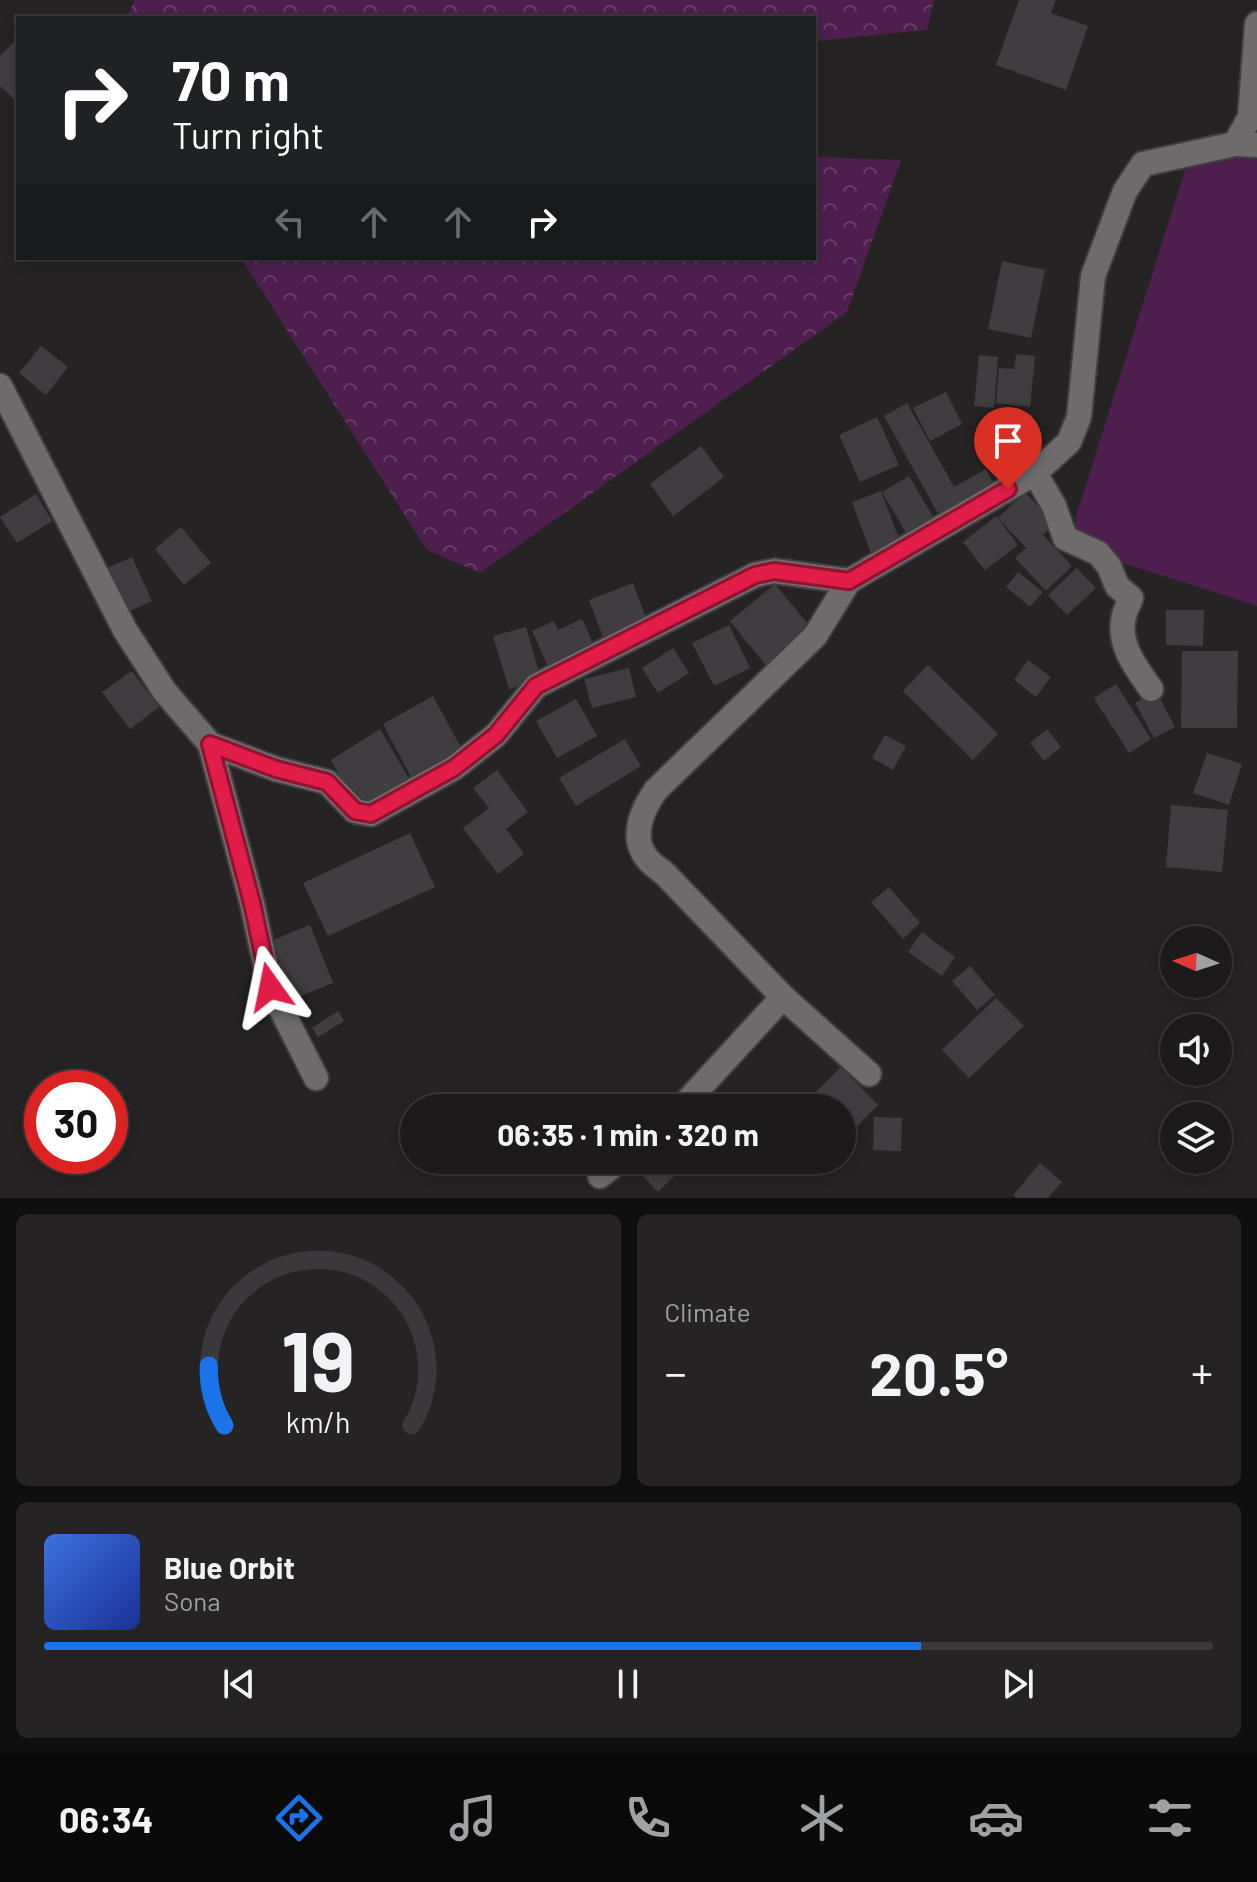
<!DOCTYPE html>
<html lang="en">
<head>
<meta charset="utf-8">
<style>
  :root { --surface:#1c1a1b; --page:#252324; --text:#f1f3f6; --muted:#a0a1a3; --line:#3a383a; --accent:#1a73e8 }
  body { margin:0; font-family:Barlow,sans-serif; background:var(--page); color:var(--text); height:100vh; display:flex; flex-direction:column; font-size:30px; white-space:nowrap }
  * { box-sizing:border-box; margin:0 }
  p { font-size:26px; color:var(--muted) }
  .icon { flex:none; width:44px; height:44px; fill:none; stroke:currentColor; stroke-width:2; stroke-linecap:round; stroke-linejoin:round }
  .map { position:relative; height:1198px; overflow:hidden }
  .sheet { display:flex; flex-direction:column; gap:16px; padding:16px; background:#0f0e0f; flex:1 }
  .sheet>* { flex:none }
  .hud { position:absolute; left:16px; top:16px; width:800px; height:244px; border-radius:0px; box-shadow:0 4px 12px #0003,0 0 0 2px var(--line); background:#202124; color:#fff; overflow:hidden }
  .needle { width:52px; rotate:273deg }
  .controls { position:absolute; left:1160px; top:926px; display:grid; gap:16px }
  .controls a { display:grid; place-items:center; width:72px; height:72px; border-radius:50%; background:var(--surface); box-shadow:0 4px 12px #0003,0 0 0 2px var(--line); font-size:40px }
  .speed { position:absolute; left:24px; top:1070px; display:flex; gap:16px; font-size:40px; font-weight:700; text-align:center }
  .speed>* { display:grid; place-content:center; width:104px; height:104px; border-radius:50%; background:var(--surface); box-shadow:0 4px 12px #0003,0 0 0 2px var(--line); line-height:1 }
  .speed .limit { border:12px solid #d22; background:#fff; color:#111 }
  .pin { position:absolute; display:grid; place-items:center; width:68px; height:68px; color:#fff; margin:-82px -34px; border-radius:50% 50% 50% 0; rotate:-45deg; box-shadow:0 0 8px #0007 }
  .pin .icon { rotate:45deg }
  .me { position:absolute; width:88px; margin:-44px; rotate:348deg; stroke-linejoin:round; filter:drop-shadow(0 0 6px #0008) }
  .turn { display:flex; align-items:center; gap:28px; height:168px; padding:0 24px; font-size:36px }
  .turn .icon { width:104px; height:104px; stroke-width:2.5 }
  .turn b { display:block; font-size:56px; line-height:68px }
  .lanes { display:flex; align-items:center; height:76px; padding:0 24px; background:#0003; justify-content:center; gap:40px; direction:ltr }
  .lanes .off { opacity:.35 }
  .big { font-size:60px; font-weight:700; line-height:1.1 }
  .sheet .tile { flex:1; display:flex; flex-direction:column; justify-content:center; gap:12px; min-width:0; padding:0 28px; border-radius:12px; background:var(--page) }
  .sheet .dial { align-items:center; gap:0 }
  .dial svg { height:208px; overflow:visible; fill:none; stroke:var(--line); stroke-width:7; stroke-linecap:round; text-anchor:middle }
  .dial text { fill:var(--text); stroke:none }
  .song { display:flex; align-items:center; gap:24px }
  .cover { width:96px; height:96px; border-radius:12px; background:linear-gradient(135deg,hsl(220 70% 55%),hsl(230 70% 35%)) }
  .played { height:8px; border-radius:4px; background:linear-gradient(90deg,var(--accent) 75%,var(--line) 75%) }
  .keys { display:flex; justify-content:space-around; direction:ltr }
  .heat { display:flex; justify-content:space-between; align-items:center; font-size:44px; direction:ltr }
  .sheet .tiles { flex:1; display:grid; gap:16px; grid-template-columns:1fr 1fr }
  .tile:last-child { grid-column:span 2 }
  .trip { position:absolute; left:400px; top:1094px; width:456px; height:80px; border-radius:40px; background:var(--surface); box-shadow:0 4px 12px #0003,0 0 0 2px var(--line); font-weight:700; line-height:80px; text-align:center }
  .tab-bar { display:flex; height:128px; justify-content:space-around; align-items:center; background:#0b0a0b; color:var(--muted) }
  .tab-bar .icon { width:56px; height:56px }
  .tab-bar .on { color:var(--accent) }
  .tab-bar b { font-size:36px; color:var(--text) }
  .map>svg:first-child { display:block }
  .forest { fill:url(#forest-crowns) }
  .pitch { fill:#4e1e4e }
  .building { fill:#3f3d3f }
  .lines { fill:none; stroke-linecap:round; stroke-linejoin:round }
  .street-casing { stroke:#403e40; stroke-width:28 }
  .street { stroke:#6e6b6d; stroke-width:24 }
  .route-casing { stroke:#92132f; stroke-width:20 }
  .route { stroke:#e11d48; stroke-width:14 }
</style>
</head>
<body>
<div class="map">
<svg width="1257" height="1198" viewBox="0 0 1257 1198">
  <defs>
    <pattern id="forest-crowns" width="20" height="18" patternUnits="userSpaceOnUse" patternTransform="scale(2)"><rect width="20" height="18" fill="#4e1e4e"/><path d="M2 6a3 3 0 1 1 6 0M12 15a3 3 0 1 1 6 0" fill="none" stroke="#673e67"/></pattern>
  </defs>
  <rect width="100%" height="100%" fill="#252324"/>
  <!-- forest -->
  <g class="forest">
    <polygon points="135,0 934,0 927,30 814,41 814,18 126,18"/>
    <polygon points="814,157 901,160 847,312 480,573 427,550 241,258 814,258"/>
  </g>
  <!-- pitch -->
  <polygon class="pitch" points="1195,138 1257,158 1257,606 1067,545"/>
  <!-- building -->
  <g class="building">
    <polygon points="1019,0 1056,0 1051,13 1088,26 1066,90 996,65"/>
    <polygon points="18,38 18,95 14,99 0,86 0,56"/>
    <polygon points="1002,261 1045,270 1031,338 988,329"/>
    <polygon points="41,346 68,367 46,395 19,373"/>
    <polygon points="1016,354 1035,356 1030,407 996,403 999,368 1014,369"/>
    <polygon points="979,355 998,357 994,408 974,406"/>
    <polygon points="946,392 962,424 930,441 913,408"/>
    <polygon points="907,403 954,487 986,469 996,488 941,519 884,416"/>
    <polygon points="988,412 1032,414 1030,464 986,463"/>
    <polygon points="877,417 899,465 860,482 839,435"/>
    <polygon points="701,446 724,477 673,516 650,484"/>
    <polygon points="909,476 936,522 909,538 882,492"/>
    <polygon points="881,491 902,547 873,559 852,502"/>
    <polygon points="1025,492 1055,524 1043,535 1072,566 1046,591 1015,558 1026,548 998,518"/>
    <polygon points="36,494 52,521 17,543 0,517"/>
    <polygon points="996,516 1018,545 985,570 963,542"/>
    <polygon points="181,527 211,563 184,585 155,549"/>
    <polygon points="132,557 152,601 119,616 99,572"/>
    <polygon points="1077,568 1096,588 1067,615 1048,595"/>
    <polygon points="1018,572 1043,592 1030,607 1006,587"/>
    <polygon points="633,583 647,620 603,637 589,600"/>
    <polygon points="775,584 813,630 767,667 730,621"/>
    <polygon points="1166,610 1204,610 1203,646 1166,645"/>
    <polygon points="582,619 596,650 550,671 532,631 554,621 558,630"/>
    <polygon points="729,625 750,668 714,686 692,643"/>
    <polygon points="526,627 541,679 509,689 493,636"/>
    <polygon points="673,648 689,673 658,693 642,668"/>
    <polygon points="1182,651 1238,651 1237,728 1181,728"/>
    <polygon points="1028,660 1051,677 1036,697 1014,680"/>
    <polygon points="928,665 998,734 973,760 903,691"/>
    <polygon points="629,668 636,697 592,708 584,679"/>
    <polygon points="132,671 159,707 130,729 102,692"/>
    <polygon points="1116,684 1151,739 1129,753 1094,698"/>
    <polygon points="1156,691 1175,727 1154,738 1135,703"/>
    <polygon points="433,696 464,753 413,781 383,724"/>
    <polygon points="576,699 597,736 557,758 536,721"/>
    <polygon points="380,729 410,780 359,810 331,760"/>
    <polygon points="1047,729 1061,747 1044,761 1030,743"/>
    <polygon points="885,735 906,746 893,770 872,758"/>
    <polygon points="625,739 641,766 576,806 559,778"/>
    <polygon points="1207,753 1242,764 1229,805 1193,793"/>
    <polygon points="497,770 528,812 506,829 524,854 498,874 463,828 489,808 473,788"/>
    <polygon points="1171,805 1228,810 1222,872 1166,867"/>
    <polygon points="410,833 435,887 328,936 303,883"/>
    <polygon points="889,887 920,923 903,939 871,902"/>
    <polygon points="310,925 333,983 286,1002 263,944"/>
    <polygon points="922,932 955,957 942,976 908,952"/>
    <polygon points="970,966 995,995 977,1010 952,981"/>
    <polygon points="996,998 1024,1026 969,1078 942,1050"/>
    <polygon points="338,1011 344,1021 318,1037 312,1028"/>
    <polygon points="841,1067 878,1105 846,1137 842,1133 842,1108 818,1108 809,1099"/>
    <polygon points="874,1117 902,1118 901,1151 873,1150"/>
    <polygon points="638,1160 690,1160 658,1192 633,1166"/>
    <polygon points="1040,1163 1062,1182 1048,1198 1016,1198 1013,1195"/>
  </g>
  <g class="lines">
    <!-- street casing -->
    <g class="street-casing">
      <g id="street">
        <polyline points="1257,24 1250,117 1235,144 1257,145"/>
        <polyline points="0,386 125,630 165,692 210,744 276,769 327,782 355,811 371,814 454,768 496,735 536,686 755,575 774,571 849,581 1035,473 1069,442 1079,417 1093,276 1125,191 1143,164 1235,144"/>
        <path d="M1035,473L1054,506L1065,538L1098,553L1109,566L1117,586L1131,598C1129,605 1125,609 1124,616C1117,644 1136,668 1151,689"/>
        <path d="M849,581L815,636L656,790C643,808 630,836 646,857C650,864 660,869 666,875L783,997L869,1074"/>
        <polyline points="210,744 252,903 270,987 316,1078"/>
        <polyline points="681,1108 783,997"/>
        <polyline points="600,1176 620,1160"/>
      </g>
    </g>
    <!-- street -->
    <use href="#street" class="street"/>
  </g>
  <g class="lines">
    <!-- route casing -->
    <g class="route-casing">
      <polyline id="route" points="270,987 252,903 210,744 276,769 327,782 355,811 371,814 454,768 496,735 536,686 755,575 774,571 849,581 1008,489"/>
    </g>
    <!-- route -->
    <use href="#route" class="route"/>
  </g>
</svg>
<div class="controls">
<a><svg class="needle" viewBox="-14 -14 28 28"><path d="M0-13l5 13h-10z" fill="#e53935"/><path d="M0 13l5-13h-10z" fill="#a0a1a3"/></svg></a>
<a><svg class="icon" aria-label="sound" viewBox="0 0 24 24"><path d="M4 9h4l5-4v14l-5-4H4zM17 9q2 3 0 6"/></svg></a>
<a><svg class="icon" aria-label="layers" viewBox="0 0 24 24"><path d="M12 4l9 5-9 5-9-5zM3 14l9 5 9-5"/></svg></a>
</div>
<div class="speed"><div class="limit">30</div></div>
<div class="pin" style="left:1008px;top:489px;background:#d93025"><svg class="icon" aria-label="arrive" viewBox="0 0 24 24"><path d="M6 21V4h12l-3 4 3 4H6"/></svg></div>
<svg class="me" style="left:270px;top:987px" viewBox="-20 -20 40 40"><path d="M0-17L14 15 0 8-14 15z" fill="#e11d48" stroke="#fff" stroke-width="4"/></svg>
<div class="trip">06:35 · 1 min · 320 m</div>
<div class="hud">
<div class="turn"><svg class="icon" aria-label="right" viewBox="0 0 24 24"><path d="M7 20v-9h11M14 6l5 5-5 5"/></svg><div><b>70 m</b>Turn right</div></div>
<div class="lanes"><svg class="icon off" aria-label="left" viewBox="0 0 24 24"><path d="M17 20v-9H6M10 6l-5 5 5 5"/></svg><svg class="icon off" aria-label="ahead" viewBox="0 0 24 24"><path d="M12 20V5M6 11l6-6 6 6"/></svg><svg class="icon off" aria-label="ahead" viewBox="0 0 24 24"><path d="M12 20V5M6 11l6-6 6 6"/></svg><svg class="icon" aria-label="right" viewBox="0 0 24 24"><path d="M7 20v-9h11M14 6l5 5-5 5"/></svg></div>
</div>
</div>
<section class="sheet">
<div class="tiles">
<div class="tile dial"><svg viewBox="0 0 100 80">
<path d="M14 69A42 42 0 1 1 86 69"/>
<path d="M14 69A42 42 0 0 1 8 46" stroke="#1a73e8"/>
<text x="50" y="56" font-size="32" font-weight="700">19</text>
<text x="50" y="72" font-size="11">km/h</text>
</svg></div>
<div class="tile"><p>Climate</p>
<div class="heat"><a>−</a><b class="big">20.5°</b><a>+</a></div>
</div>
<div class="tile">
<div class="song"><i class="cover"></i><div><b>Blue Orbit</b><p>Sona</p></div></div>
<div class="played"></div>
<div class="keys"><svg class="icon" aria-label="previous" viewBox="0 0 24 24"><path d="M18 5L8 12l10 7zM5 5v14"/></svg><svg class="icon" aria-label="pause" viewBox="0 0 24 24"><path d="M8 5v14M16 5v14"/></svg><svg class="icon" aria-label="next" viewBox="0 0 24 24"><path d="M6 5l10 7-10 7zM19 5v14"/></svg></div>
</div>
</div>
</section>
<nav class="tab-bar">
<b>06:34</b>
<svg class="icon on" aria-label="directions" viewBox="0 0 24 24"><path d="M12 3l9 9-9 9-9-9zM9 14v-3h6M13 9l2 2-2 2"/></svg>
<svg class="icon" aria-label="music" viewBox="0 0 24 24"><path d="M9 18V5l10-2v13"/><circle cx="6" cy="18" r="3"/><circle cx="16" cy="16" r="3"/></svg>
<svg class="icon" aria-label="phone" viewBox="0 0 24 24"><path d="M5 4h4l2 5-3 2q2 4 5 5l2-3 5 2v4C11 20 4 13 5 4z"/></svg>
<svg class="icon" aria-label="climate" viewBox="0 0 24 24"><path d="M12 3v18M4 7l16 10M4 17L20 7"/></svg>
<svg class="icon" aria-label="car" viewBox="0 0 24 24"><path d="M5 17H2v-5l4-1 3-4h7l3 4 3 1v5h-3M9 17h6M6 11h13"/><circle cx="7" cy="17" r="2"/><circle cx="17" cy="17" r="2"/></svg>
<svg class="icon" aria-label="filters" viewBox="0 0 24 24"><path d="M4 7h16M4 17h16"/><circle cx="9" cy="7" r="2"/><circle cx="15" cy="17" r="2"/></svg>
</nav>
</body>
</html>
